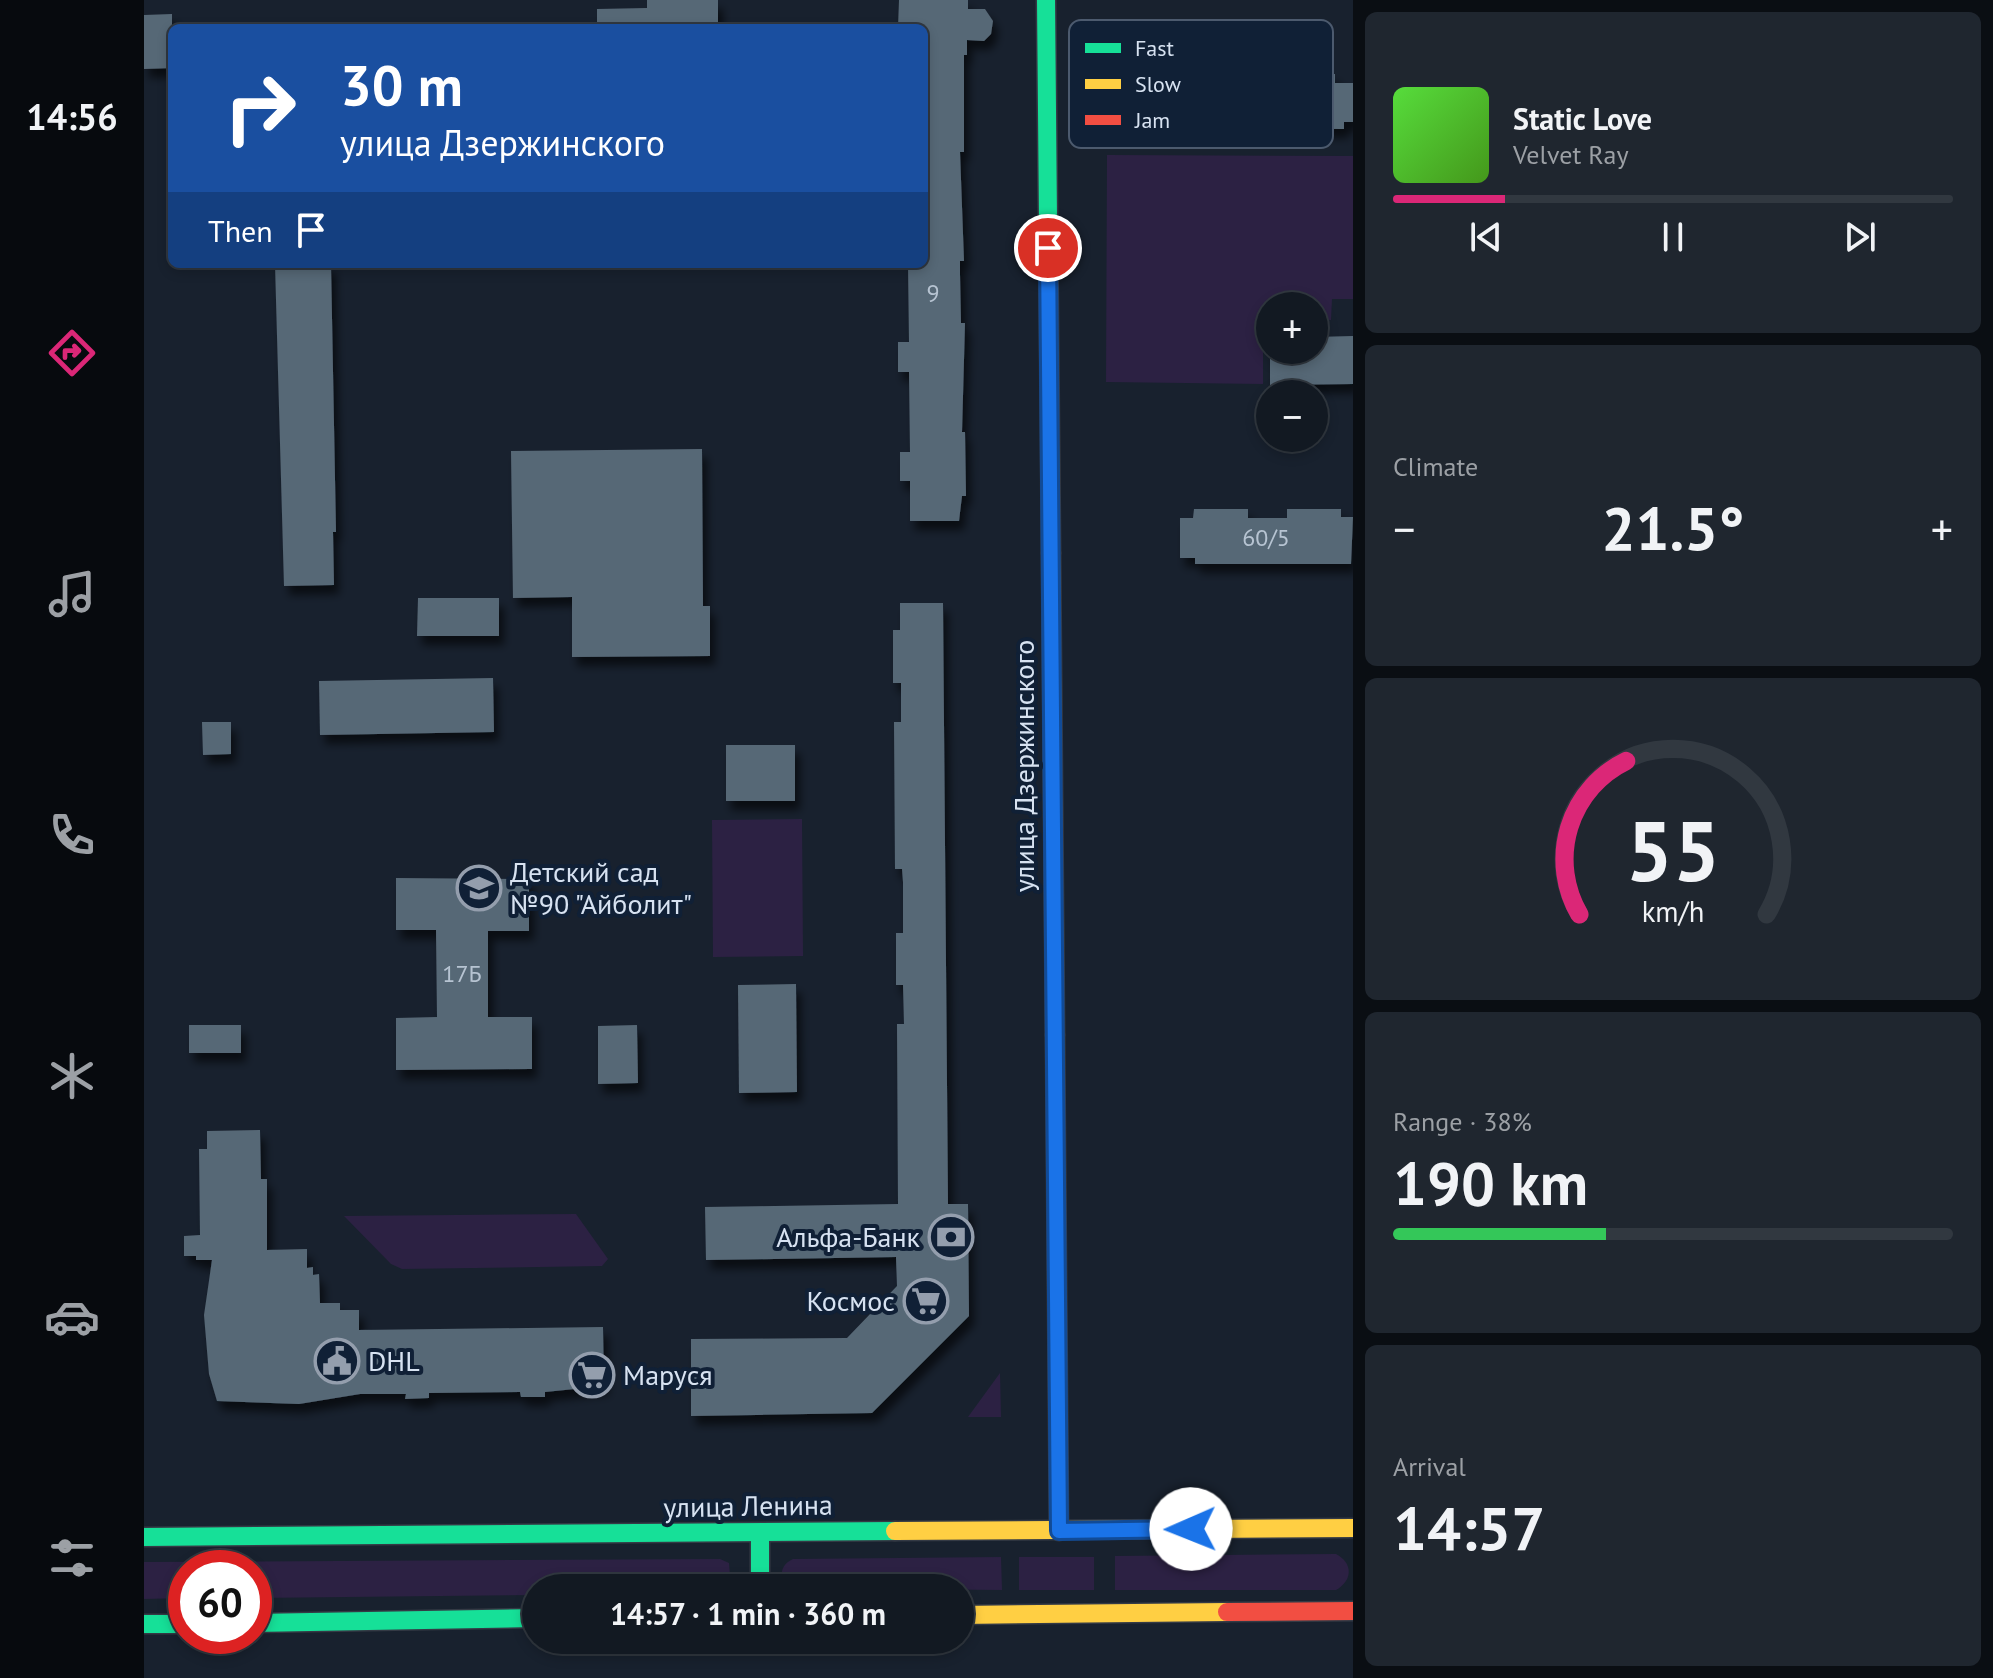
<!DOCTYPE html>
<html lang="en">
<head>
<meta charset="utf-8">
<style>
  :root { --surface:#121922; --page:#1f262f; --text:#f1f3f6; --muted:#9ca0a5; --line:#313840; --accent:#db2777 }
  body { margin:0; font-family:"PT Sans",sans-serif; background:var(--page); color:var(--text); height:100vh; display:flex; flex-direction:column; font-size:30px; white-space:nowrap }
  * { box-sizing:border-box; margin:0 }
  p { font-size:26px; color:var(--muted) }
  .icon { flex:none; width:44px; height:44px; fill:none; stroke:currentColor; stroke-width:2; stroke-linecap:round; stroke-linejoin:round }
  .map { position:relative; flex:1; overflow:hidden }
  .panel { display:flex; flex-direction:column; gap:12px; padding:12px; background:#0a0e13; width:640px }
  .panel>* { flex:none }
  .top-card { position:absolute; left:24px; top:24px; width:760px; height:244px; border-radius:12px; box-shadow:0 4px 12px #0003,0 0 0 2px var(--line); background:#1a4fa0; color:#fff; overflow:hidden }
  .buttons { position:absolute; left:1112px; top:292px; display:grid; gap:16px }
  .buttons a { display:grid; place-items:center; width:72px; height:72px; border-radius:50%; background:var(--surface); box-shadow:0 4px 12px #0003,0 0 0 2px var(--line); font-size:40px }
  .speed { position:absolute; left:24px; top:1550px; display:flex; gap:16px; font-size:40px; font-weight:700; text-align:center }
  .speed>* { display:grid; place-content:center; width:104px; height:104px; border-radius:50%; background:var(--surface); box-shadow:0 4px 12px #0003,0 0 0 2px var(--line); line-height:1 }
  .speed .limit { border:12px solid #d22; background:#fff; color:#111 }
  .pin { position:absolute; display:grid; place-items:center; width:68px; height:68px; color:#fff; margin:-34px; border:4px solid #fff; border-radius:50%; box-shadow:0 2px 8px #0007 }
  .me { position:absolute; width:88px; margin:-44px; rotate:269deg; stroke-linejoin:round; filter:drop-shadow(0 0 6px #0008) }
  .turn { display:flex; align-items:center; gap:28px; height:168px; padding:0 40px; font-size:36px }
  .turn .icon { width:104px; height:104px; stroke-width:2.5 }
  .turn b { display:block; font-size:56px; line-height:68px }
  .then { display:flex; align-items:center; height:76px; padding:0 40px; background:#0003; gap:16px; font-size:30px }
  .big { font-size:60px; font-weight:600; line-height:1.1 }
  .panel .widget { flex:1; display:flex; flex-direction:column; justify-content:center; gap:12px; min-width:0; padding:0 28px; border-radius:12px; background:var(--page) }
  .panel .dial { align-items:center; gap:0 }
  .dial svg { height:208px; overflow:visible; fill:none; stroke:var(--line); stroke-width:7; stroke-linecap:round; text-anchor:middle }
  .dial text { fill:var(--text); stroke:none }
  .song { display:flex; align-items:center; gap:24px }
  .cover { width:96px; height:96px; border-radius:12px; background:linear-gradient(135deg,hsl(110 70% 55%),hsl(100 70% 35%)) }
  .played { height:8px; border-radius:4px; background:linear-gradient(90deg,var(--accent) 20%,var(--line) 20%) }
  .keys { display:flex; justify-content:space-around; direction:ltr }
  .heat { display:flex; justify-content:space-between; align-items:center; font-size:44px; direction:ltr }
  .charge { height:12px; border-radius:6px; background:linear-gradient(90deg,#34c759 38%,var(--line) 0) }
  .trip { position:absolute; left:378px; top:1574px; width:452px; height:80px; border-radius:40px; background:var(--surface); box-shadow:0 4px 12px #0003,0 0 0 2px var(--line); font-weight:600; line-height:80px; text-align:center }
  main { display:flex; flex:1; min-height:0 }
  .tabs { display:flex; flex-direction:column; width:144px; justify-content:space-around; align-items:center; background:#070a0e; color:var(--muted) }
  .tabs .icon { width:56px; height:56px }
  .tabs .on { color:var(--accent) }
  .tabs b { font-size:36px; color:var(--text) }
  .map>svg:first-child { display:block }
  .green { fill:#2c2143 }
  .building { fill:#576876; filter:url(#shadow) }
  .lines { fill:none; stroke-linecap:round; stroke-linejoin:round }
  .fast-casing { stroke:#343a45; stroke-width:21 }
  .slow-casing { stroke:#343a45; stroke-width:21 }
  .jam-casing { stroke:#343a45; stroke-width:21 }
  .fast { stroke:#16e098; stroke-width:18 }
  .slow { stroke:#ffcf43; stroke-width:18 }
  .jam { stroke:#f24e42; stroke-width:18 }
  .route-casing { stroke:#114b97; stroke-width:20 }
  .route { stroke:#1a73e8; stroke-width:14 }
  .labels { text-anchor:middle; stroke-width:8; stroke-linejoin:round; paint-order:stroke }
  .number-label { font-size:24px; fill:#b7c4d2 }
  .street-label { font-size:28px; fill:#d7e2f1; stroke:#102036 }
  .poi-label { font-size:28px; fill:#d7e2f1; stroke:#102036; text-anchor:start }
  .key { fill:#102036; stroke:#4c5a6e; stroke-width:2 }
  .key-label { font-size:22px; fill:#d7e2f1 }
</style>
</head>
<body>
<main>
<nav class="tabs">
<b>14:56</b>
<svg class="icon on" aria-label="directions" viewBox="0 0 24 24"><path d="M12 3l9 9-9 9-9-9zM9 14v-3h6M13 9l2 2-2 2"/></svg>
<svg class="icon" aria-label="music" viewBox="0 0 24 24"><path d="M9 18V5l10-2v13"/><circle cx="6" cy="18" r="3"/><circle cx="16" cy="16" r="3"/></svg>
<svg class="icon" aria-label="phone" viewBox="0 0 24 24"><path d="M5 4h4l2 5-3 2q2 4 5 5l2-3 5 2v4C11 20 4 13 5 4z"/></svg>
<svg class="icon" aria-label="climate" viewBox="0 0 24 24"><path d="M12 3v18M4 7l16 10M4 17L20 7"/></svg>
<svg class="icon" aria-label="car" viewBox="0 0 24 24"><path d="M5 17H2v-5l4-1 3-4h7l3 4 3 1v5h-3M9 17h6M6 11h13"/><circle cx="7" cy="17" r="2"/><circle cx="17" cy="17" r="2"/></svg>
<svg class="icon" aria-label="filters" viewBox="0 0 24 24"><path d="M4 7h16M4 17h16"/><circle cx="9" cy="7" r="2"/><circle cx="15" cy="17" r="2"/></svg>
</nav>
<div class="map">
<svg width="1209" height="1678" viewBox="0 0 1209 1678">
  <defs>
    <filter id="shadow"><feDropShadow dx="5" dy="9" stdDeviation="4" flood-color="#0009"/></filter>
  </defs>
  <rect width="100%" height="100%" fill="#18212e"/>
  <!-- green -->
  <g class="green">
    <polygon points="963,155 1209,156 1209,299 1188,299 1187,320 1170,320 1170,306 1126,306 1126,320 1119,321 1119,384 962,382"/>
    <polygon points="658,819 659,956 569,957 568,820"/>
    <polygon points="432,1214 464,1259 458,1266 258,1269 247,1264 200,1216"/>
    <polygon points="856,1373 857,1417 824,1417"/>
    <path d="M1192,1554C1209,1563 1209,1580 1192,1590H971V1556Z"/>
    <path d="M857,1557L858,1590L640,1588C636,1575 636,1565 649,1559Z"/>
    <rect x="875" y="1557" width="75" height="33"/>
    <polygon points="576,1559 585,1563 587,1588 392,1588 392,1595 110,1598 110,1568 42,1568 42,1598 0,1599 0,1562"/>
  </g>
  <!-- building -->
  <g class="building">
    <polygon points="503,0 574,0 574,28 453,28 453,9 503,8"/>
    <polygon points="755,0 824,0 824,9 841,9 849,21 847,34 840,41 823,40 823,55 820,55 820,152 816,152 820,261 816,261 816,274 817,323 821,323 818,432 821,432 822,496 818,496 815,521 766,521 766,481 756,481 756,452 766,452 765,372 754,372 754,342 765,342 764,264 780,264 780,28 754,28"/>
    <polygon points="28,14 28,68 0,69 0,15"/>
    <polygon points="1043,73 1191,74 1191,83 1209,83 1209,122 1200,122 1200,129 1044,128 1044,122 1029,122 1029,82 1043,82"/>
    <polygon points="131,264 187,264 192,532 189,532 190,585 140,586"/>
    <polygon points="1209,336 1209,384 1126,385 1126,350 1170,350 1170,337"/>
    <polygon points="558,449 559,606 566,606 566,656 428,657 428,597 369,598 367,451"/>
    <polygon points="1050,509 1104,509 1104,518 1143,518 1143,509 1197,509 1197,517 1209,517 1207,564 1051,564 1051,558 1036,558 1036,518 1049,518"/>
    <polygon points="274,598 355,598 355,636 273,636"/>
    <polygon points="756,603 799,603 804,1204 824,1204 825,1316 728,1413 547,1416 547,1339 703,1338 753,1286 752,1257 562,1260 561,1207 754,1204 753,1024 760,1024 759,985 752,985 752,933 759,933 759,882 758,869 751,869 750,722 757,722 757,683 749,683 749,630 756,630"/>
    <polygon points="349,678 350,732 176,735 175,681"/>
    <polygon points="58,722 87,722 87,754 59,755"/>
    <rect x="582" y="745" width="69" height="56"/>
    <polygon points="252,878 385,879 385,931 344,931 344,1017 388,1017 388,1069 252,1070 252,1018 293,1017 292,930 252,930"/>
    <polygon points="652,984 653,1092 595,1093 594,985"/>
    <rect x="45" y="1025" width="52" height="28"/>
    <polygon points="493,1025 494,1083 454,1084 454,1026"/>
    <polygon points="116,1130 117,1179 123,1179 123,1250 163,1249 163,1268 169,1267 169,1275 175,1274 176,1303 196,1303 196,1310 215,1310 215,1330 459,1327 460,1386 401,1392 401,1397 377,1397 376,1392 285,1393 285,1398 261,1399 262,1394 216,1394 155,1404 73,1401 65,1374 60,1315 68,1260 52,1260 52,1256 40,1256 40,1236 56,1235 55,1149 63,1149 63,1131"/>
  </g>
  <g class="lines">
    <!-- fast casing -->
    <g class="fast-casing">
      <g id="fast">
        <polyline points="902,0 907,553"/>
        <polyline points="911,1035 915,1531"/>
        <polyline points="616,1534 616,1588"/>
        <polyline points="0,1537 751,1531"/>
        <polyline points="110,1623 392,1618"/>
        <polyline points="0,1624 42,1624"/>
      </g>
    </g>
    <!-- slow casing -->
    <g class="slow-casing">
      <g id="slow">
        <polyline points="907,553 911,1035"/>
        <polyline points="751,1531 1209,1528"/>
        <polyline points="816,1615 1083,1612"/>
      </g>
    </g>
    <!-- jam casing -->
    <g class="jam-casing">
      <polyline id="jam" points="1083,1612 1209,1611"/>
    </g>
    <!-- fast -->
    <use href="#fast" class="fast"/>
    <!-- slow -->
    <use href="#slow" class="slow"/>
    <!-- jam -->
    <use href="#jam" class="jam"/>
  </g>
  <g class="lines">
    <!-- route casing -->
    <g class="route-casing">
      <polyline id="route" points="904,248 915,1531 1047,1529"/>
    </g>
    <!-- route -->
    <use href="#route" class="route"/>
  </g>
  <!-- icons -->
  <defs>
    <g id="school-ring" transform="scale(2.3)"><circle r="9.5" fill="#102036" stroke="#949ead" stroke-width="1.5"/><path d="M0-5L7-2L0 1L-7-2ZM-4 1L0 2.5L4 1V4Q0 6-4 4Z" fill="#949ead"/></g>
    <g id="bank-ring" transform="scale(2.3)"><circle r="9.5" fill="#102036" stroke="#949ead" stroke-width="1.5"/><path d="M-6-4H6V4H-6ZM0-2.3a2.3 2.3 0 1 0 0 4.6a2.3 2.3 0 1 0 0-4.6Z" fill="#949ead"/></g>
    <g id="supermarket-ring" transform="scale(2.3)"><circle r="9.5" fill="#102036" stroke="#949ead" stroke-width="1.5"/><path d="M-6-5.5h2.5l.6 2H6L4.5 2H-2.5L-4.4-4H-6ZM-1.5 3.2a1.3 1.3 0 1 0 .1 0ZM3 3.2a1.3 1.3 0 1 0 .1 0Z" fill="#949ead"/></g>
    <g id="civic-ring" transform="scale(2.3)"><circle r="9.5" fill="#102036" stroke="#949ead" stroke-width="1.5"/><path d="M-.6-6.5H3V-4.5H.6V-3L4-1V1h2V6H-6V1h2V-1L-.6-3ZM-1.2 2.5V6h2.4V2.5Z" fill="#949ead"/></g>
  </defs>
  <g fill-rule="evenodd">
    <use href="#school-ring" x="335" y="888"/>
    <use href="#bank-ring" x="807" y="1237"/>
    <use href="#supermarket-ring" x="782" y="1301"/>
    <use href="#civic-ring" x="193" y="1361"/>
    <use href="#supermarket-ring" x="448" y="1375"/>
  </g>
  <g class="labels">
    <!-- number labels -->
    <g class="number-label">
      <text x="789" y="301">9</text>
      <text x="1122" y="546">60/5</text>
      <text x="318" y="982">17Б</text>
    </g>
    <!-- street labels -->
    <g class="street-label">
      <text transform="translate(880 766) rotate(-90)" y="10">улица Дзержинского</text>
      <text transform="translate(604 1506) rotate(-1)" y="10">улица Ленина</text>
    </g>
    <!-- poi labels -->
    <g class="poi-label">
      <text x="366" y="882">Детский сад<tspan x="366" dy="32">№90 "Айболит"</tspan></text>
      <text x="776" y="1247" text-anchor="end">Альфа-Банк</text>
      <text x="751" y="1311" text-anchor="end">Космос</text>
      <text x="224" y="1371">DHL</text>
      <text x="479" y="1385">Маруся</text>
    </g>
  </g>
  <!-- legend -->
  <rect x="925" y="20" width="264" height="128" rx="12" class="key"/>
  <rect x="941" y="43" width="36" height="10" fill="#16e098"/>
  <rect x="941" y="79" width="36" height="10" fill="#ffcf43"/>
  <rect x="941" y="115" width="36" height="10" fill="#f24e42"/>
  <g class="key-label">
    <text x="991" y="56">Fast</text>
    <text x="991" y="92">Slow</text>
    <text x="991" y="128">Jam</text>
  </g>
</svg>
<div class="buttons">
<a>+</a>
<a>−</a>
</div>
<div class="speed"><div class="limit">60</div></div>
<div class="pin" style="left:904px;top:248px;background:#d93025"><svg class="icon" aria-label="arrive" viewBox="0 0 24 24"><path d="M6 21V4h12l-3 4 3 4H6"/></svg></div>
<svg class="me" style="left:1047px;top:1529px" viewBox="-20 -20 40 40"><circle r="19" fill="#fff"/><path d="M0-13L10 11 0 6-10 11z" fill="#1a73e8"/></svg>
<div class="trip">14:57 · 1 min · 360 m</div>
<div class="top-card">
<div class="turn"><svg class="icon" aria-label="right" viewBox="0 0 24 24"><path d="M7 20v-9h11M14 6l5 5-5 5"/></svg><div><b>30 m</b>улица Дзержинского</div></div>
<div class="then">Then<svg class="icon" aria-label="arrive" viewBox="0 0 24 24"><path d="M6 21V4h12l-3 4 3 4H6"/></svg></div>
</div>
</div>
<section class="panel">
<div class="widget">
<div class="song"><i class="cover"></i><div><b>Static Love</b><p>Velvet Ray</p></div></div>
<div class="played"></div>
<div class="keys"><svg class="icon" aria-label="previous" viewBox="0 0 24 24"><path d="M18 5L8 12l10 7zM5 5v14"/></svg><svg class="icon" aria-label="pause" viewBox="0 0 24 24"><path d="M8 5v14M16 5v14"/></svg><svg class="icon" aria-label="next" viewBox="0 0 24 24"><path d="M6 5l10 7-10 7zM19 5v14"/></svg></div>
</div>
<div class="widget"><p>Climate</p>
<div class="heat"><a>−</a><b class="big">21.5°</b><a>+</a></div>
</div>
<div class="widget dial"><svg viewBox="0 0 100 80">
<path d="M14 69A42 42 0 1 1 86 69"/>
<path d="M14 69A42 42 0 0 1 32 10" stroke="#db2777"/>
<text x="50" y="56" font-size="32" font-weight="700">55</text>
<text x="50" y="72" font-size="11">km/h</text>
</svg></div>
<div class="widget"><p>Range · 38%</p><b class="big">190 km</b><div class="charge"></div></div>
<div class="widget"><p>Arrival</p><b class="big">14:57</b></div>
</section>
</main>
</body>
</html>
